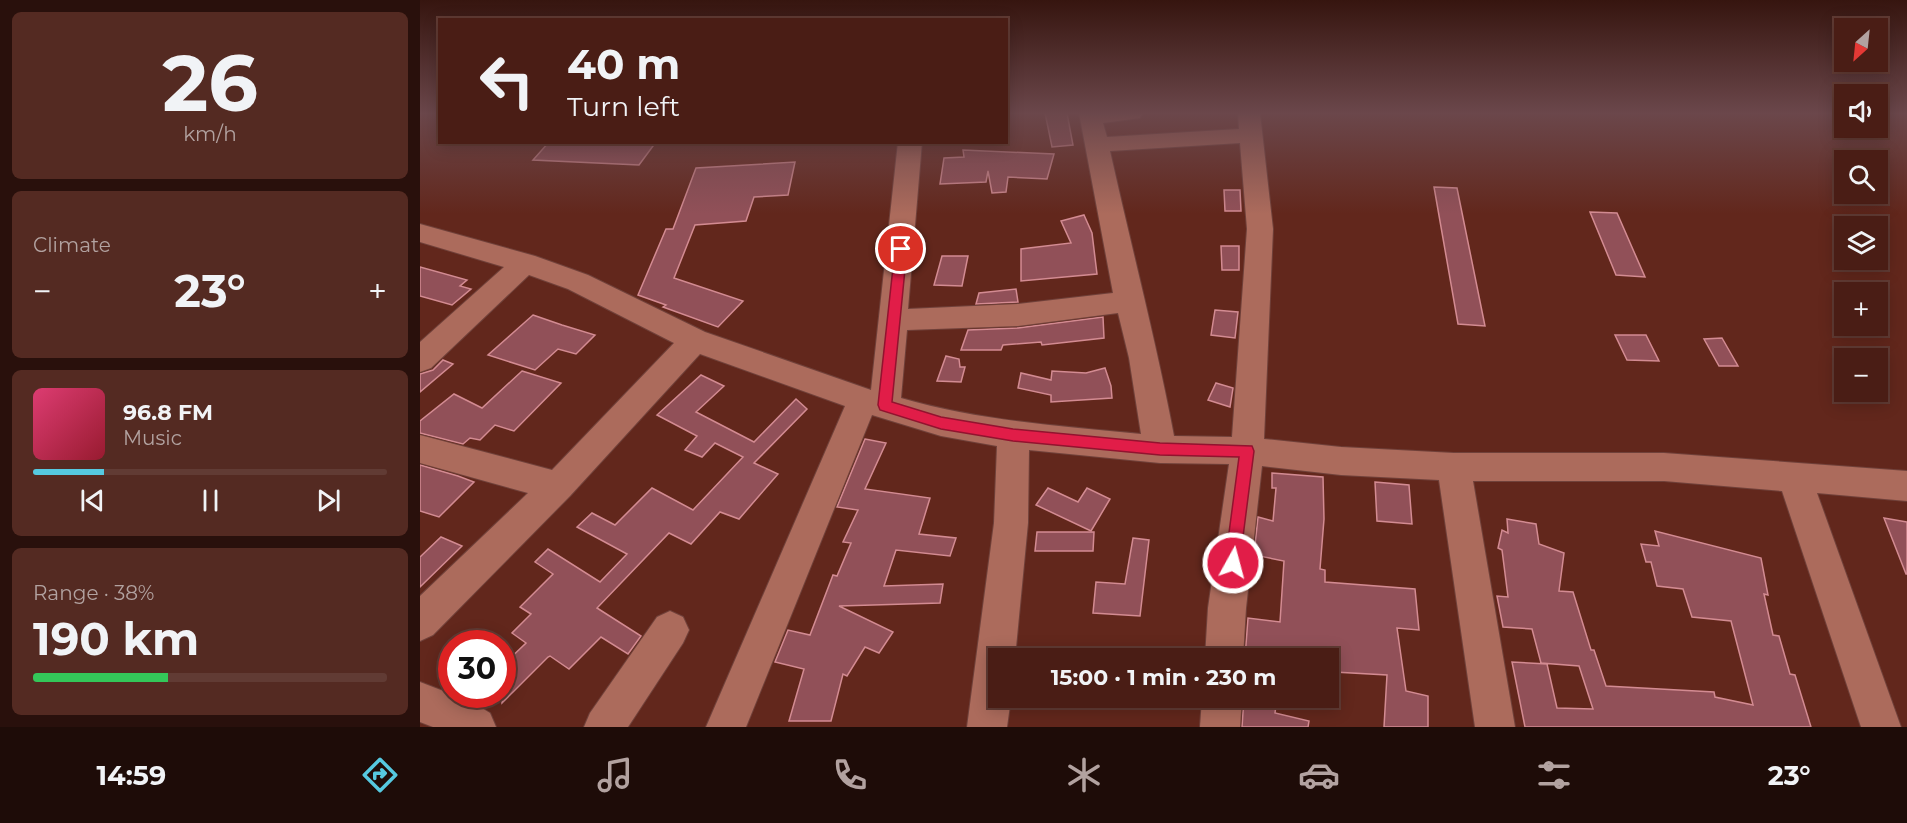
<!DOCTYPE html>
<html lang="en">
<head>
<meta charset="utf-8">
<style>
  :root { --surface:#4a1d15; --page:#542a22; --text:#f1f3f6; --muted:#b2a2a0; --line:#613b34; --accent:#56c9e0 }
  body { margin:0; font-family:Montserrat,sans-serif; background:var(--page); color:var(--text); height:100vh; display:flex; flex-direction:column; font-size:22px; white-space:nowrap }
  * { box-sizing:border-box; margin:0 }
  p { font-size:20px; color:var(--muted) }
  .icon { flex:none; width:33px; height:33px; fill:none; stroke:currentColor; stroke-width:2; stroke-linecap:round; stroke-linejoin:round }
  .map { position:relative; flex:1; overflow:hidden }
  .drawer { display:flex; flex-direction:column; gap:12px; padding:12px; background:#29100c; width:420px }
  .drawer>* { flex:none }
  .banner { position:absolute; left:18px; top:18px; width:570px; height:126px; border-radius:0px; box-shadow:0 3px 15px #0003,0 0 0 2px var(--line); background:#4a1d15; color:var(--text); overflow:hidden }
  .needle { width:39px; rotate:207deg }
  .controls { position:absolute; left:1414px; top:18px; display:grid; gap:12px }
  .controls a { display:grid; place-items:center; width:54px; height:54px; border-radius:0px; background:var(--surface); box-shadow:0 3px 15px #0003,0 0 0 2px var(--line); font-size:30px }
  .speed { position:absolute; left:18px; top:630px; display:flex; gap:12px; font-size:30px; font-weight:700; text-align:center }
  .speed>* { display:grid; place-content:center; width:78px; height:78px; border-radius:50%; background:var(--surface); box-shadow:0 3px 15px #0003,0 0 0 2px var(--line); line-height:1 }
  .speed .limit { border:9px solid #d22; background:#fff; color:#111 }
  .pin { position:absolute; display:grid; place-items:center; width:51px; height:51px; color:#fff; margin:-26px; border:3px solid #fff; border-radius:50%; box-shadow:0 2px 6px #0007 }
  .me { position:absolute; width:66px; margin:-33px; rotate:7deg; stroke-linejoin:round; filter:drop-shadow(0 0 4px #0008) }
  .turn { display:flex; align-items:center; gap:21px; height:126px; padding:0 30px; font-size:27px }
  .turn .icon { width:78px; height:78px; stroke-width:2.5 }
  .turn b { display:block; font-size:42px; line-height:51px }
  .big { font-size:45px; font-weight:700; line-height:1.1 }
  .drawer .card { flex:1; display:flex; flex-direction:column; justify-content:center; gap:9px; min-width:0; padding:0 21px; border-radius:9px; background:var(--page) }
  .drawer .dial { align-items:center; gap:0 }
  .dial b { font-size:78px; line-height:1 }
  .song { display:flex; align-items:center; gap:18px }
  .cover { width:72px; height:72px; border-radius:9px; background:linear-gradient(135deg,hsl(340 70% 55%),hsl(350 70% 35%)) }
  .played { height:6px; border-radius:3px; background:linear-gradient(90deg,var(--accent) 20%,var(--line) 20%) }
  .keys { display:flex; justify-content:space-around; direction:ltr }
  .heat { display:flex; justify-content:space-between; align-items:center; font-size:33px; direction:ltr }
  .charge { height:9px; border-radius:4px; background:linear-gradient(90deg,#34c759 38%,var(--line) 0) }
  .trip { position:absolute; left:568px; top:648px; width:351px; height:60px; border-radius:0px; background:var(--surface); box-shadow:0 3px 15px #0003,0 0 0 2px var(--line); font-weight:700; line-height:60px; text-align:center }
  .tabs { display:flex; height:96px; justify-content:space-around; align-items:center; background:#1e0c08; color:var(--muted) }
  .tabs .icon { width:42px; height:42px }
  .tabs .selected { color:var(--accent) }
  .tabs b { font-size:27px; color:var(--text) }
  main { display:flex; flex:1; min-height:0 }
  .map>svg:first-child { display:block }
  .building { fill:#915058; stroke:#d38b92; stroke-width:1.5 }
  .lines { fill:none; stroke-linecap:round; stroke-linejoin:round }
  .minor-casing { stroke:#70413a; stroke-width:2 }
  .minor { fill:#ac6b5c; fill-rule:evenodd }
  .route { fill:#e11d48; stroke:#92132f; stroke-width:1.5 }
</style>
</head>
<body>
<main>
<section class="drawer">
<div class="card dial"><b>26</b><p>km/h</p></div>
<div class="card"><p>Climate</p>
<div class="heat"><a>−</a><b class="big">23°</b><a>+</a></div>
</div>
<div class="card">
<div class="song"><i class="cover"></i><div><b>96.8 FM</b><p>Music</p></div></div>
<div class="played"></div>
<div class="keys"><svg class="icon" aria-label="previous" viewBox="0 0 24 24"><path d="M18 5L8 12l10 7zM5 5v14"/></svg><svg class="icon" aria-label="pause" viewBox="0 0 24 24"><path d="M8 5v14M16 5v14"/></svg><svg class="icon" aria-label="next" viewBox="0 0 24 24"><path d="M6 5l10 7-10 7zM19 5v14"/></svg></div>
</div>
<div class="card"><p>Range · 38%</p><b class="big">190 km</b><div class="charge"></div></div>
</section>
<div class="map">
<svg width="1487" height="727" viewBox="0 0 1487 727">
  <rect width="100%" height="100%" fill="#62271c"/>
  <!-- building -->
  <g class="building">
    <polygon points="625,113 647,113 653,145 632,147"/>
    <polygon points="129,142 236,142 219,165 113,160"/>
    <polygon points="543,150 565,151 634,154 627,179 588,177 586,192 572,193 568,171 566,182 520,184 524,158 544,157"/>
    <polygon points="375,162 368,195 334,197 326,221 275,225 254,278 323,301 298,327 243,307 246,305 218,295 246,229 253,229 276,168"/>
    <polygon points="1014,187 1037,188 1065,326 1038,324"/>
    <polygon points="804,190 820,190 821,211 805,211"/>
    <polygon points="1170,212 1197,213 1225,277 1196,275"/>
    <polygon points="664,215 672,233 677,274 601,281 601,249 651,243 641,221"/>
    <polygon points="801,246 819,246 819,270 802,270"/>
    <polygon points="522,256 548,256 542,286 514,285"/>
    <polygon points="0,267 47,280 40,286 51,289 32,305 0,296"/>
    <polygon points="596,289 598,302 556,304 559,293"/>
    <polygon points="795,310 818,312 815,338 791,335"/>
    <polygon points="113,315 142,325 175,335 156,354 138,349 115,370 68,355"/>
    <polygon points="683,317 684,338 622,345 621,342 583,345 581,350 541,350 548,330 598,328"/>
    <polygon points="1195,335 1226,335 1239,361 1207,360"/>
    <polygon points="1302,338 1318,366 1299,366 1284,339"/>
    <polygon points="526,356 539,359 540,367 545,367 541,382 517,381"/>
    <polygon points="23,360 33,364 0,392 0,374 13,370"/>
    <polygon points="685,368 691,386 692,398 631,402 631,395 598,388 601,373 631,380 632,371 666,373"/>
    <polygon points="102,371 141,383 94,431 75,425 60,440 50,438 43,444 0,433 0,421 34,394 62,408"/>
    <polygon points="281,375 304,386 276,412 334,442 376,399 387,409 334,463 358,474 319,519 300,512 271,544 249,533 177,608 221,636 208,654 181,637 149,669 130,656 128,657 82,703 82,666 106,643 92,633 111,614 100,607 133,574 115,562 128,549 180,582 207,554 157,527 172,513 195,525 232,488 273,510 323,457 295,443 282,457 265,450 277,436 237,415"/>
    <polygon points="796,383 813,388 810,407 788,400"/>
    <polygon points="445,439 466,443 445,489 510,498 499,534 536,538 530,556 476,550 464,586 523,584 520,603 419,606 473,632 459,653 445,647 427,676 423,674 411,721 369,721 384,669 355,662 368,630 390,635 413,575 417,576 431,543 423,542 438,510 417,507"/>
    <polygon points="0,465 38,476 54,482 19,517 0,511"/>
    <polygon points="852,473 903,477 904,519 900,569 905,570 905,582 995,589 999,630 977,628 986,691 1008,696 1008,727 964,727 967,675 914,672 913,658 825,658 828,618 860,622 864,561 834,555 838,517 853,521 856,488 852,488"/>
    <polygon points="955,482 989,485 992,524 957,521"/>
    <polygon points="628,488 658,502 667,488 690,499 671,531 616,505"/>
    <polygon points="1464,518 1487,522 1487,574 1486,574"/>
    <polygon points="1087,519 1116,524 1119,544 1144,553 1139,591 1153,592 1171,650 1174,650 1186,686 1294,692 1295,697 1333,705 1311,621 1272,617 1263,589 1237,586 1231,562 1226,562 1221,544 1239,546 1235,531 1341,558 1348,595 1344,594 1353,635 1359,636 1370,674 1375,675 1391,727 1105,727 1092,662 1127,664 1137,708 1173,709 1159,666 1121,663 1112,629 1083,627 1077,596 1088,597 1082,550 1078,548 1082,530 1088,533"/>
    <polygon points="617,532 674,532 673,551 615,551"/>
    <polygon points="21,537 42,546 0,587 0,557"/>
    <polygon points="713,538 729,540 720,616 673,613 676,582 705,584"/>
    <polygon points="824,698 857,698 855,713 889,721 888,727 822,727"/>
  </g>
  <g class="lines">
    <!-- minor casing -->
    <g class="minor-casing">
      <g id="minor">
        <path d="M659,113H723L720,118L683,123L687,137L819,129L818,113H840L853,229L844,439L921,447L1034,453H1244L1487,471V501L1397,493L1481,727H1441L1362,491L1244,481H1053L1095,727H1055L1019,480L921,475L842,466L826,608L823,658H785L788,608L809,464L740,463L609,450L608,523L595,658H579V698H591L587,727H547L574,523L577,446L521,436L452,415L326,727H286L425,406L280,354L150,496L13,635L0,641V596L108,493L0,463V435L132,470L254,343L148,289L109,275L11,368L0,372V342L84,267L0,242V224L115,256L168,275L285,332L451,390L478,142H502L488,309L598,304L693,293ZM820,143L827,229L812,437L754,436C736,340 711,246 690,151ZM698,313L709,358L721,434C640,426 560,421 481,398L487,330L598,326Z"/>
        <polygon points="250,611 263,617 269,630 263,643 208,727 164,727 170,713 237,617"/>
        <polygon points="0,682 52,702 70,713 76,727 13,727 0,722"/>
        <polygon points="782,698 822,698 820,727 780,727"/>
      </g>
    </g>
    <!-- minor -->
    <use href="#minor" class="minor"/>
  </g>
  <!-- sky -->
  <linearGradient id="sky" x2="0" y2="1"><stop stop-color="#36150f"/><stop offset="0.53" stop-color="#6b474b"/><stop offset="1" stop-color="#6b474b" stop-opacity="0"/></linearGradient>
  <rect width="1487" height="214" fill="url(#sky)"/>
  <!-- route -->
  <polygon class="route" points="481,245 487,249 472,402 521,417 593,429 740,443 832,446 834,451 819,568 813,570 807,568 805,563 819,457 740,455 593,441 521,429 460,410 458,405 475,249"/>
</svg>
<div class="controls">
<a><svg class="needle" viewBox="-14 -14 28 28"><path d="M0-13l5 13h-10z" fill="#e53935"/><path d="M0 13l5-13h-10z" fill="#b2a2a0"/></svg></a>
<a><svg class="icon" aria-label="sound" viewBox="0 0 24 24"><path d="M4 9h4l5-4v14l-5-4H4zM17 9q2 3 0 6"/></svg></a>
<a><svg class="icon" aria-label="search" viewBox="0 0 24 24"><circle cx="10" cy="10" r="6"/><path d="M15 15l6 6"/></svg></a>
<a><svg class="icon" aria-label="layers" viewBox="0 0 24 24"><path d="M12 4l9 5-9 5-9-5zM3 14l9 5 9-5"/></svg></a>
<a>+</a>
<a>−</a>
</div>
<div class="speed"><div class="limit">30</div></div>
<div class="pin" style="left:481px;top:249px;background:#d93025"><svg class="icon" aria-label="arrive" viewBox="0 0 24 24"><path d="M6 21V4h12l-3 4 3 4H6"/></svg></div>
<svg class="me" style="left:813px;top:563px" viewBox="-20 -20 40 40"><circle r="17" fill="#e11d48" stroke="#fff" stroke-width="3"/><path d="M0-11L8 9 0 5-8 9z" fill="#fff"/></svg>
<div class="trip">15:00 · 1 min · 230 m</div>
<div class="banner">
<div class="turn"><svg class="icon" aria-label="left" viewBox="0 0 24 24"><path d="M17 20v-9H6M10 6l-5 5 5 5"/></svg><div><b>40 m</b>Turn left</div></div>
</div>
</div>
</main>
<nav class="tabs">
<b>14:59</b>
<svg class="icon selected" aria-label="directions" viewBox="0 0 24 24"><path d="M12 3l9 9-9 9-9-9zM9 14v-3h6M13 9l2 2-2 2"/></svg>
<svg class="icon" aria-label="music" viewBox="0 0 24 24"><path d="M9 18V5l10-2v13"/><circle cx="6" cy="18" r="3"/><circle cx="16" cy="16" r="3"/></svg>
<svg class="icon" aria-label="phone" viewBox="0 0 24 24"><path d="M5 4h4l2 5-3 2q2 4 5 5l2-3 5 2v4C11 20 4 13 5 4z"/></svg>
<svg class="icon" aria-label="climate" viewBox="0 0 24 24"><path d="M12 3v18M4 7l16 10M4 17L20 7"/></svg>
<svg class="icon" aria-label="car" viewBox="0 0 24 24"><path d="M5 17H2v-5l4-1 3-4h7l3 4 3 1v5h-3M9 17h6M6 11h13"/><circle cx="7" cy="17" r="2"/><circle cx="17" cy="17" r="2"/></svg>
<svg class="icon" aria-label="filters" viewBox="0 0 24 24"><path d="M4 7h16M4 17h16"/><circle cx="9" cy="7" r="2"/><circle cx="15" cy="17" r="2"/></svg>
<b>23°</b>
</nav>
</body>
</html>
